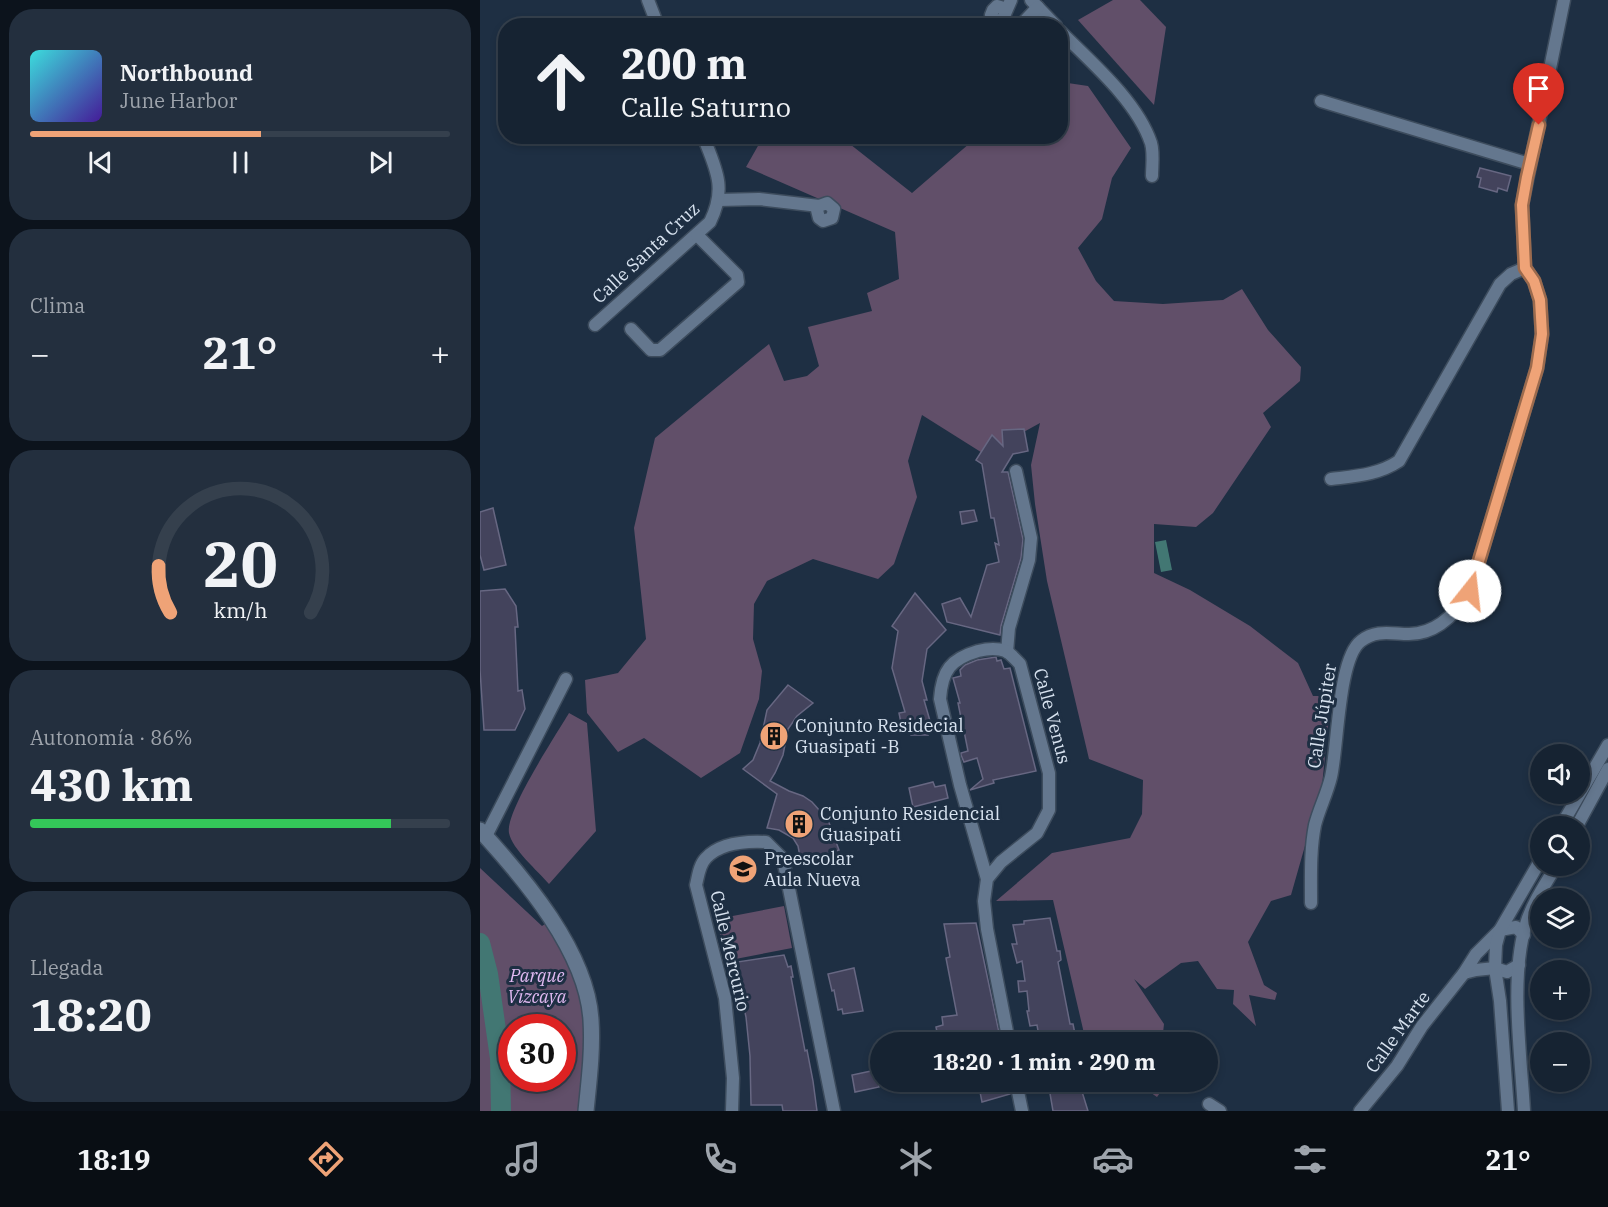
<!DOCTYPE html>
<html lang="es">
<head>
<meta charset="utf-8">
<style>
  :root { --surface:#162332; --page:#232f3e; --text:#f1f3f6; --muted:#9ea4ac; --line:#35404d; --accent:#efa377 }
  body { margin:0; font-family:"IBM Plex Serif",serif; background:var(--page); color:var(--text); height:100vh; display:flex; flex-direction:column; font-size:22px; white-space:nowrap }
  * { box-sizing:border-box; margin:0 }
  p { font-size:20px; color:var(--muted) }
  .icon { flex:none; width:33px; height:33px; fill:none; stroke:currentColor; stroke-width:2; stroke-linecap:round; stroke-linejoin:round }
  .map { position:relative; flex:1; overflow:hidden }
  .details { display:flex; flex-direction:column; gap:9px; padding:9px; background:#0c131c; width:480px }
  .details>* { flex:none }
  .top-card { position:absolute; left:18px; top:18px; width:570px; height:126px; border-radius:24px; box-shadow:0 3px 9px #0003,0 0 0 2px var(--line); background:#162332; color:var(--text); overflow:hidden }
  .buttons { position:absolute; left:1050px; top:744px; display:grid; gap:12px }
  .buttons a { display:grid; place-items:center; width:60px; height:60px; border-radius:50%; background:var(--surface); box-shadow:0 3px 9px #0003,0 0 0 2px var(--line); font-size:30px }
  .speed { position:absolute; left:18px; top:1014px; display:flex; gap:12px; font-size:30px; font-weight:700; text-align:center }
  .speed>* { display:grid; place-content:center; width:78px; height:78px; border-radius:50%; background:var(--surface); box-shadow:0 3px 9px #0003,0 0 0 2px var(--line); line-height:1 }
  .speed .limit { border:9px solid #d22; background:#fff; color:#111 }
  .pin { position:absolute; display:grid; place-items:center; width:51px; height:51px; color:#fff; margin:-62px -26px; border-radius:50% 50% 50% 0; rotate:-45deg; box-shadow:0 0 6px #0007 }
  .pin .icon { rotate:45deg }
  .me { position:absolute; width:66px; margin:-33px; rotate:16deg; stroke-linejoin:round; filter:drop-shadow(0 0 4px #0008) }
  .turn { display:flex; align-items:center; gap:21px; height:126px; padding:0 24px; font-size:27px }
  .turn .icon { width:78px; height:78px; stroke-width:2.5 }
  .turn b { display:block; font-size:42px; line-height:51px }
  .big { font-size:45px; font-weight:800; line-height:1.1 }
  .details .tile { flex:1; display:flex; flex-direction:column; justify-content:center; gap:9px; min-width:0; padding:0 21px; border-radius:24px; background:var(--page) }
  .details .dial { align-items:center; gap:0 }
  .dial svg { height:156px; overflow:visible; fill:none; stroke:var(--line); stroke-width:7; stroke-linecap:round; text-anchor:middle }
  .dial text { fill:var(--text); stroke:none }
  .song { display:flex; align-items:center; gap:18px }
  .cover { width:72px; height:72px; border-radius:9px; background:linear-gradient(135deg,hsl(180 70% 55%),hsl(260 70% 35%)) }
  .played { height:6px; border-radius:3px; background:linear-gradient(90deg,var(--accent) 55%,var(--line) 55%) }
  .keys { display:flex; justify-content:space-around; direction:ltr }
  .heat { display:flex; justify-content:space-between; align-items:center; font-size:33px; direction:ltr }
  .charge { height:9px; border-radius:4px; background:linear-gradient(90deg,#34c759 86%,var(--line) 0) }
  .trip { position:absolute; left:390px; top:1032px; width:348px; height:60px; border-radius:30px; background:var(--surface); box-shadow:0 3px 9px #0003,0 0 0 2px var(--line); font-weight:800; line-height:60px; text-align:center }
  .tabs { display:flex; height:96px; justify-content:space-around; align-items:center; background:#090e14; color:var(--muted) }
  .tabs .icon { width:42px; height:42px }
  .tabs .current { color:var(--accent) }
  .tabs b { font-size:27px; color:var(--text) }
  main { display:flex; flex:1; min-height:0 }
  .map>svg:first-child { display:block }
  .green { fill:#614f69; fill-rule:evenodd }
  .water { fill:#427773 }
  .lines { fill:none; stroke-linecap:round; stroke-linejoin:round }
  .river { stroke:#427773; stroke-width:20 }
  .building { fill:#43435c; stroke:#676782; stroke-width:1.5 }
  .street-casing { stroke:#3d4c5d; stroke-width:15 }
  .secondary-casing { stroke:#3d4c5d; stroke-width:18 }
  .street { stroke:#64778e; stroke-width:12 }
  .secondary { stroke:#64778e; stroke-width:15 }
  .route-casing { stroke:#9b6a4d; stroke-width:15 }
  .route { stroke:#efa377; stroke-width:10 }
  .labels { text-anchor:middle; stroke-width:6; stroke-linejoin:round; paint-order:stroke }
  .street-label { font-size:18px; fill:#d8e3f0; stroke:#1e2f43 }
  .poi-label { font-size:18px; fill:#d8e3f0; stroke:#1e2f43; text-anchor:start }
  .park-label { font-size:18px; font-style:italic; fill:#e0b9f1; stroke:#1e2f43 }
</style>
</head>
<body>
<main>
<section class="details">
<div class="tile">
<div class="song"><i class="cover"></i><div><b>Northbound</b><p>June Harbor</p></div></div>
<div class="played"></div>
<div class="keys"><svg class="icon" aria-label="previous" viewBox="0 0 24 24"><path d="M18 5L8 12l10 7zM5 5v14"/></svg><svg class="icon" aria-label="pause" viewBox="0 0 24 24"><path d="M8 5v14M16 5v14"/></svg><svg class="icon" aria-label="next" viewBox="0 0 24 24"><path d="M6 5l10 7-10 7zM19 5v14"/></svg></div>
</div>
<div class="tile"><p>Clima</p>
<div class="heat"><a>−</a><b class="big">21°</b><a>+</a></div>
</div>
<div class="tile dial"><svg viewBox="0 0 100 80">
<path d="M14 69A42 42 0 1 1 86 69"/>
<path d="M14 69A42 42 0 0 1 8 45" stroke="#efa377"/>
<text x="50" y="56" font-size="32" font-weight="700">20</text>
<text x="50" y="72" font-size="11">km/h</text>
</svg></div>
<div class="tile"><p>Autonomía · 86%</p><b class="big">430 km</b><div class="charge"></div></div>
<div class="tile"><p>Llegada</p><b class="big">18:20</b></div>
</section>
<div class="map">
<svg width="1128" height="1111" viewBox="0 0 1128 1111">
  <rect width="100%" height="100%" fill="#1e2f43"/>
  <!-- green -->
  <g class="green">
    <polygon points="633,0 660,0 686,27 674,105 598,20"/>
    <polygon points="581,82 608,86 651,148 632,178 622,219 598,248 616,281 634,301 683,304 743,300 762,289 788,330 821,367 820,381 783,413 791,427 733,513 716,527 674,524 674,573 710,590 770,626 818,663 833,696 851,696 842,786 811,895 791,901 768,942 784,985 797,993 795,1000 769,995 776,1026 753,1004 754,990 737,989 718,961 701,963 665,989 654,979 684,1024 682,1042 606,1042 573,900 516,901 572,853 650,838 662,814 663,780 609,759 567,581 555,504 551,465 560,423 504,454 442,415 428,461 437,497 414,564 398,579 333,559 287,581 274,604 273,639 282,671 279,699 260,753 221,778 164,738 138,752 107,713 105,680 138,673 166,639 154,528 175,438 289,344 304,381 327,376 339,366 328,327 392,311 387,293 419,279 415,232 266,167 283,137 361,137 432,193 497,137 580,136"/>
    <path d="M89,713L107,723L116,831L69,884C58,871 32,849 29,833C25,812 76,735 89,713Z"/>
    <path d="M0,868L62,926L65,924C80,947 97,972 102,999C110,1035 103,1074 101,1111H0ZM32,1028H82V1078H32Z"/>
    <polygon points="304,906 312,948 245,961 237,919"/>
    <polygon points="655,1082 688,1082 677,1097"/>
  </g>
  <!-- water -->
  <polygon class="water" points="686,540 692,570 681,572 675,542"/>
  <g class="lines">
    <!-- river -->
    <polyline class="river" points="0,943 8,974 20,1058 21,1111"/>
  </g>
  <!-- building -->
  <g class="building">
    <polygon points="1000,168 1031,176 1027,191 1018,188 1017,192 999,187 1001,178 997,177"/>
    <polygon points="544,429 548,451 533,454 522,472 528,472 543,539 541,558 521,626 520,635 467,622 462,604 480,598 491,617 507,565 519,562 515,543 519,545 514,518 511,518 502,464 496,460 512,435 523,446 522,430"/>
    <polygon points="13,508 26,565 4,570 0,555 0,512"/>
    <polygon points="494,510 497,521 482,524 480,512"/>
    <polygon points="25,589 36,606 38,627 35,627 38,691 42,690 45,709 35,730 4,730 0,670 0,591"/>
    <polygon points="435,593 466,630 447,649 442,681 447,700 444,700 452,728 447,729 448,735 431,735 430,732 423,733 419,713 425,712 412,668 418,631 412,626"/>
    <polygon points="516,657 517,661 521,660 524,669 530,668 556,771 513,780 514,783 490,790 503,779 497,758 484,762 481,755 481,753 488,751 484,731 478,733 476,725 482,723 478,703 480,703 473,678 481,676 480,670 485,665 497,660"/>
    <polygon points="308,685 333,703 317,716 308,729 303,755 295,773 290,781 309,791 323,796 332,802 348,820 359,850 321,862 318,846 313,838 299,830 287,828 297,794 263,769 273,760 280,743 287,710"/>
    <polygon points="453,782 455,787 465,785 468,798 433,807 429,788"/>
    <polygon points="570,918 577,951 580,951 581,960 578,962 590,1024 593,1024 595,1034 606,1042 560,1042 557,1025 550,1026 547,1011 549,1011 547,991 539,992 538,981 545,981 542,961 537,963 532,944 537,944 533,925 544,924 544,921"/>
    <polygon points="496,923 521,1042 459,1042 456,1027 463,1025 462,1017 477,1015 466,958 470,957 464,924"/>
    <polygon points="304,955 308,967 311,966 313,977 311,977 325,1051 327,1050 333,1081 337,1111 303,1111 302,1105 271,1105 270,1056 266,1017 257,976 260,976 257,962"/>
    <polygon points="374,968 383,1011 363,1014 362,1009 358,1010 354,990 352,991 348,974"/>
    <polygon points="396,1070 399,1087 375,1092 372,1075"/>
    <polygon points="498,1082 528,1082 530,1094 502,1102"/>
    <polygon points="568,1082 599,1082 608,1111 573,1111"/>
  </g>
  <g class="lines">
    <!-- street casing -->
    <g class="street-casing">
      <g id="street">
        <polyline points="168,0 178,26"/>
        <polyline points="551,0 576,26"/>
        <polyline points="527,9 517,6 513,10 511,15 517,23 521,23 531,0"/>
        <polyline points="540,26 558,7"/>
        <path d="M580,31C611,62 657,101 671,143C674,153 672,166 672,176"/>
        <polyline points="841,101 1049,164"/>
        <polyline points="239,200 279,199 339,206 347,203 354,209 352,218 343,221 339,218 337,210 339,206"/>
        <path d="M115,325L230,222C247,188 236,169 223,136"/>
        <polyline points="151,329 171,350 180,350 258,282 257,275 217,235"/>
        <path d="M851,479C875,476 898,475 919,461L1020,284L1031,274L1045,268"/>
        <polyline points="527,652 529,628 549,560 551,538 536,471"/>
        <polyline points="1081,826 1128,745"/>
        <polyline points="1097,826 1128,769"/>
        <polyline points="6,836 86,679"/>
        <path d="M507,879L521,862L557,833L569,810V773L540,664C536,660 531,654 526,651C517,648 506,649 498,651C471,659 462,670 460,699L480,785L507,879L504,901L507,929L529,1042"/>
        <path d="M831,903C831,877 830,850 835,825C839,809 847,794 851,777C858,747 858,658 881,641C896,629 912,634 929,634C957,634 977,612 990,591L1057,368L1062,335L1060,300L1054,281L1045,268L1042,205L1084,0"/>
        <polyline points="984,973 996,970 1015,968 1027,972 1039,965"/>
        <polyline points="536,1082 542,1111"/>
        <polyline points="729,1104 740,1111"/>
        <path d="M252,1111L253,1078L245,998L216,885C218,877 219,865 226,858C240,843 266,841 286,842L303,859L354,1111"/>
        <polyline points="880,1111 917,1066 942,1026 984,973 996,954 1020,930 1036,927 1044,935"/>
        <polyline points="1028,1111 1020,1001 1015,968 1016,945 1020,930 1060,861"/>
        <path d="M1044,1111C1041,1055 1030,981 1045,927C1051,905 1065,885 1076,866"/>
      </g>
    </g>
    <!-- secondary casing -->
    <g class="secondary-casing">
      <path id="secondary" d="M0,830C44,878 107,952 111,1020C113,1050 109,1081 106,1111"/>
    </g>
    <!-- street -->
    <use href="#street" class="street"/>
    <!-- secondary -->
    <use href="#secondary" class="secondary"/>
  </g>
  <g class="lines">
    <!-- route casing -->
    <g class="route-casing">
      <polyline id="route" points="990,591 1057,368 1062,334 1060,300 1054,281 1045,268 1042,205 1047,177 1059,125"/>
    </g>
    <!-- route -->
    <use href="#route" class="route"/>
  </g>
  <!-- icons -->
  <defs>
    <g id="building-disc" transform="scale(1.5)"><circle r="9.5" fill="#efa377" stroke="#1e2f43"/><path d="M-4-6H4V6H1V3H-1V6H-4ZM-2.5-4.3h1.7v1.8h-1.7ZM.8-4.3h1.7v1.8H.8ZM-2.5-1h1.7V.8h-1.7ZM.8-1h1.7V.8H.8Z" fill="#111"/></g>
    <g id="school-disc" transform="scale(1.5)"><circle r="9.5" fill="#efa377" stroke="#1e2f43"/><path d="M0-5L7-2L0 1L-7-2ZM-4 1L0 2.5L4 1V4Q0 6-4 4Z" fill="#111"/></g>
  </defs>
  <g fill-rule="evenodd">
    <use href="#building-disc" x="294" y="736"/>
    <use href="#building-disc" x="319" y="824"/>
    <use href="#school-disc" x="263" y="869"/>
  </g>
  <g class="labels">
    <!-- street labels -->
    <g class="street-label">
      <text transform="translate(166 253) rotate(-43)" y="6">Calle Santa Cruz</text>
      <text transform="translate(572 716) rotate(75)" y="6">Calle Venus</text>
      <text transform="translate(842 716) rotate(-81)" y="6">Calle Júpiter</text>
      <text transform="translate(250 951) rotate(77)" y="6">Calle Mercurio</text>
      <text transform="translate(918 1032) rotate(-54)" y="6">Calle Marte</text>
    </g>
    <!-- poi labels -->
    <g class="poi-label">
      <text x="315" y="732">Conjunto Residecial<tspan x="315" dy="21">Guasipati -B</tspan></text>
      <text x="340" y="820">Conjunto Residencial<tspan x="340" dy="21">Guasipati</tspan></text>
      <text x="284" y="865">Preescolar<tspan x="284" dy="21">Aula Nueva</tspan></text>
    </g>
    <!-- park labels -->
    <g class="park-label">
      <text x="57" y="982">Parque<tspan x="57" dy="21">Vizcaya</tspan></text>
    </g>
  </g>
</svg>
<div class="buttons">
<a><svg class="icon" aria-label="sound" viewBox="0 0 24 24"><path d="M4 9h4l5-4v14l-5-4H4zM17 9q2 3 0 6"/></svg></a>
<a><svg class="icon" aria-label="search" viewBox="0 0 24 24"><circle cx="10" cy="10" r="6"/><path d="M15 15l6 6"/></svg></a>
<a><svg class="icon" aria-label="layers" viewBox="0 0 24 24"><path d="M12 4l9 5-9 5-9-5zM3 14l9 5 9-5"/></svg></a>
<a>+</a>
<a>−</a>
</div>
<div class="speed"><div class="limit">30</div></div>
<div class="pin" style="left:1059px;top:125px;background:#d93025"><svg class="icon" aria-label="arrive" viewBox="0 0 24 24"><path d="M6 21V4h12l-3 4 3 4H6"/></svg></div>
<svg class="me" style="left:990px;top:591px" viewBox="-20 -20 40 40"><circle r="19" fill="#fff"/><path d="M0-13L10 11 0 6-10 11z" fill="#efa377"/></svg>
<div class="trip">18:20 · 1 min · 290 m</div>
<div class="top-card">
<div class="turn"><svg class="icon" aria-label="ahead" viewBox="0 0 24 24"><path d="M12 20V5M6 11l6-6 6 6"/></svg><div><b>200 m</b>Calle Saturno</div></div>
</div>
</div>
</main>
<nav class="tabs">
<b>18:19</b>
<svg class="icon current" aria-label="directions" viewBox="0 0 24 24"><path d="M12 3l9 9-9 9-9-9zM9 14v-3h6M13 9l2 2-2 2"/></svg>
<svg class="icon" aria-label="music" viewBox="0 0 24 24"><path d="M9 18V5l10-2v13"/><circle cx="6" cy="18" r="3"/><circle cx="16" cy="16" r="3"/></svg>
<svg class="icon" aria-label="phone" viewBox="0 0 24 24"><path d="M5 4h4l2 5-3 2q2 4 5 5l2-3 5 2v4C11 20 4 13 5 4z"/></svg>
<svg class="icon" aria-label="climate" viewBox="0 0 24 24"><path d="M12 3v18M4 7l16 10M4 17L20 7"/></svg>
<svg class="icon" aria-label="car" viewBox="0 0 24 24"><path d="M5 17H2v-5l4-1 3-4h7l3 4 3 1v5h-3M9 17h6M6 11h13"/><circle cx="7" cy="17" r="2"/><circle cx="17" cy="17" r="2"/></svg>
<svg class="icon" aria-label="filters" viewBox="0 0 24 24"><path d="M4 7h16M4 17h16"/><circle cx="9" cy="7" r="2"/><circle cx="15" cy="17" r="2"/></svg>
<b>21°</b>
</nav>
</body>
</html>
